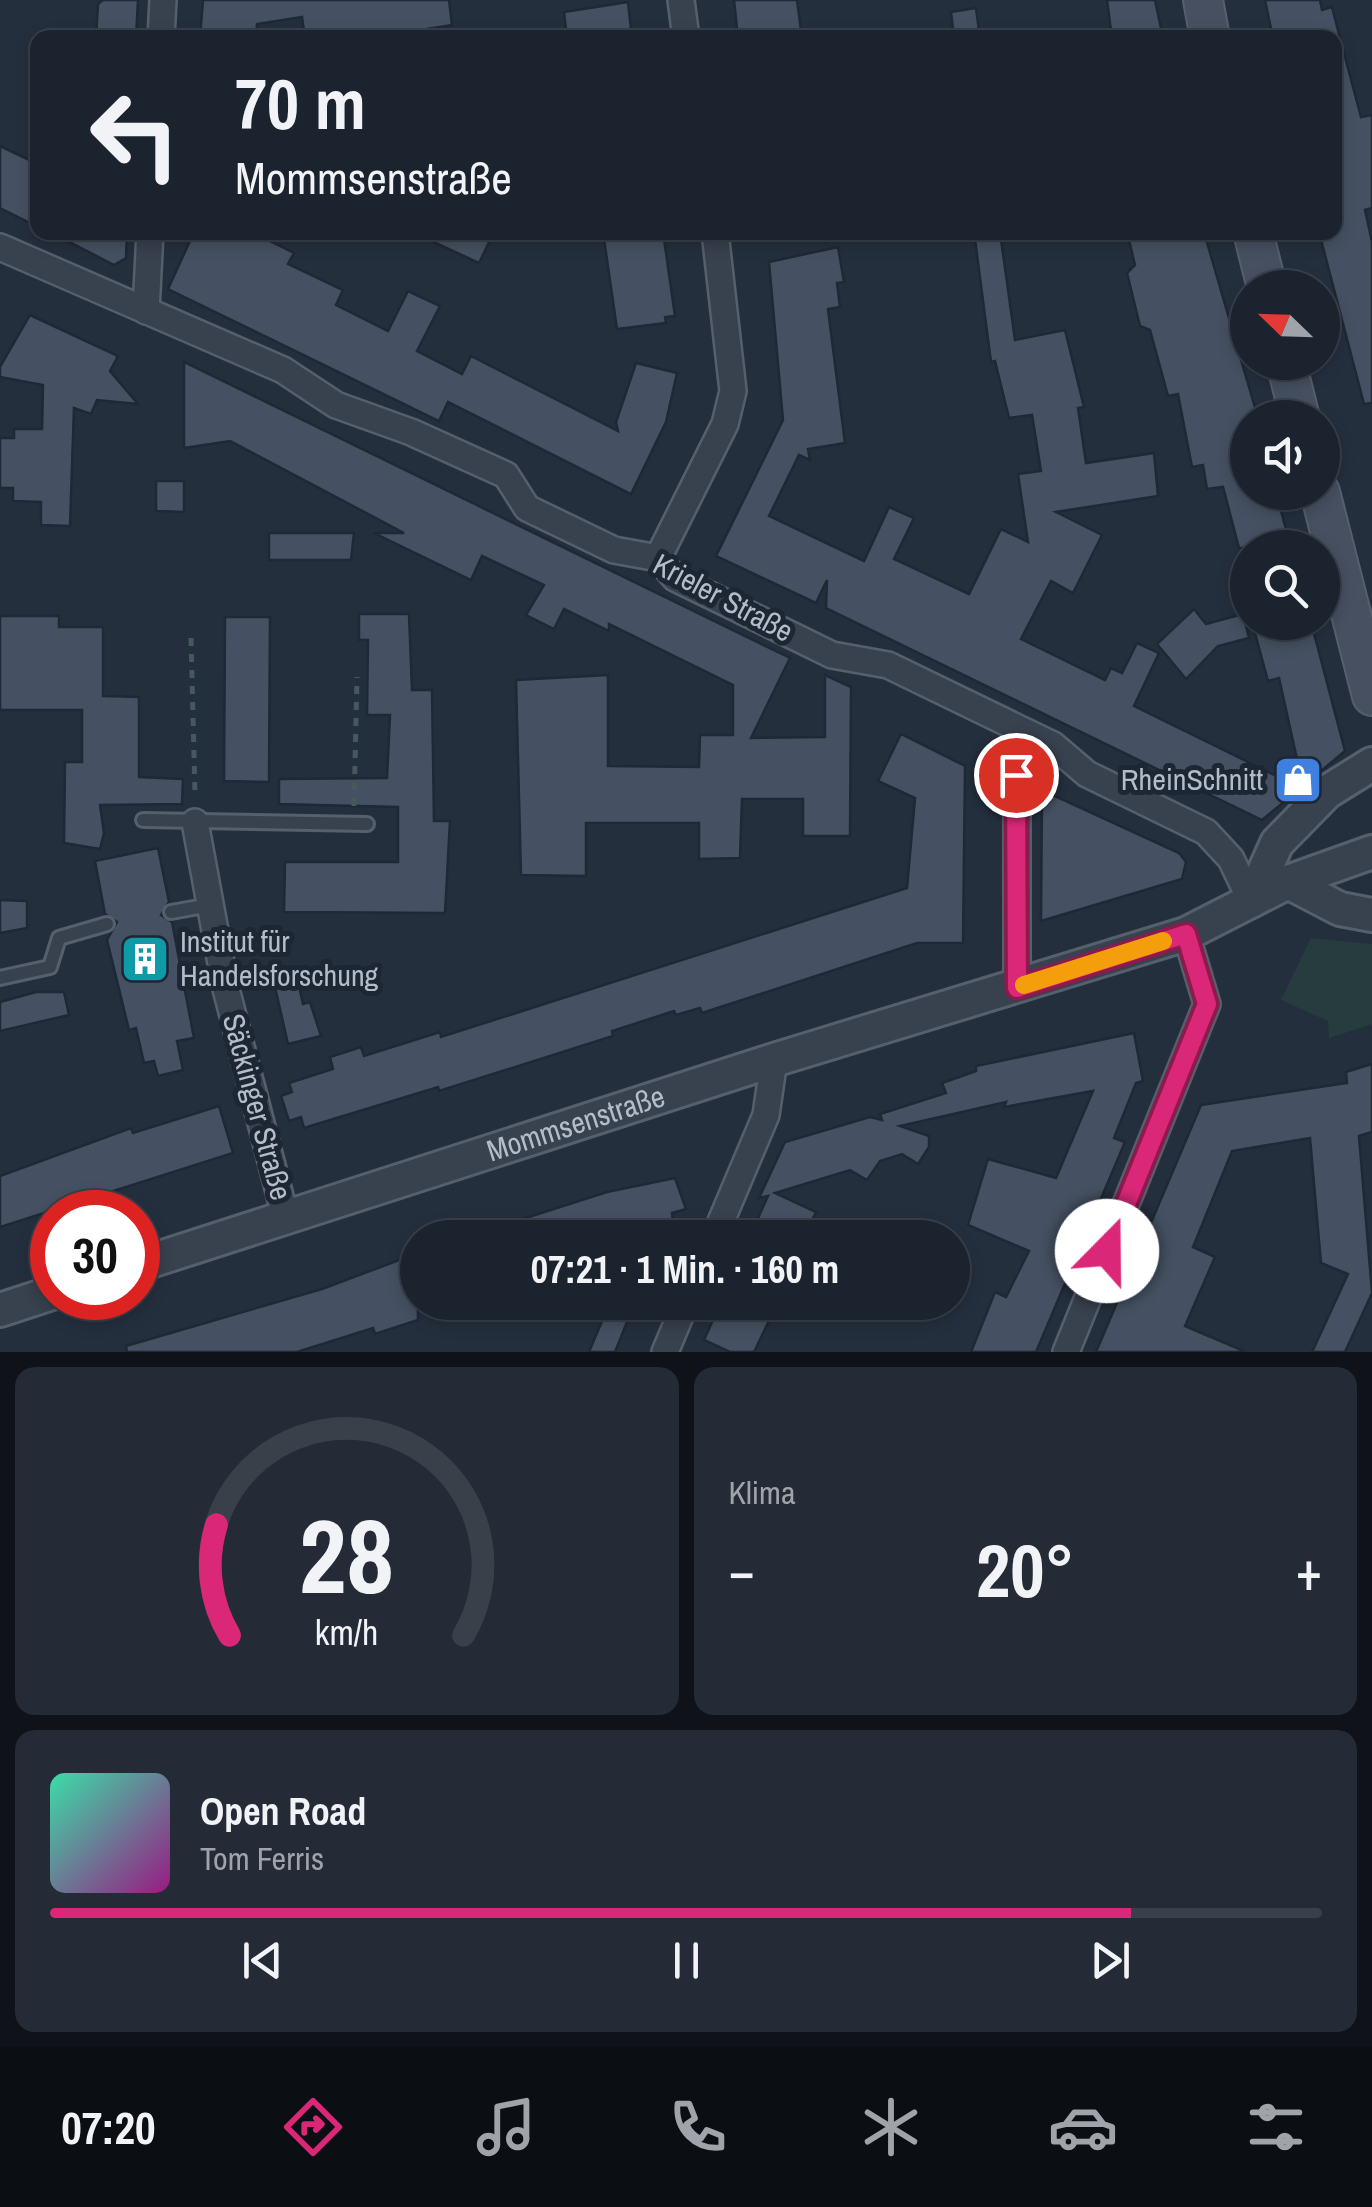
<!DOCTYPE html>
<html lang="de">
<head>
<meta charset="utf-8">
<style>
  :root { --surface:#1b232e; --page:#242b36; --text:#f1f3f6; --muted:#a0a4aa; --line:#39404a; --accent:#db2777 }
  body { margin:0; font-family:"Archivo Narrow",sans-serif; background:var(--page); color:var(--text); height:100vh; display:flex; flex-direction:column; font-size:38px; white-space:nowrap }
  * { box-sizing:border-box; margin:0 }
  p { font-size:32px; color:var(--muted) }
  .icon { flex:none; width:55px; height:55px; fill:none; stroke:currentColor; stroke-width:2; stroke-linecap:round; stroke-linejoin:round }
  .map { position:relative; height:1352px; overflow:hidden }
  .sheet { display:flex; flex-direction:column; gap:15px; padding:15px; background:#0f1319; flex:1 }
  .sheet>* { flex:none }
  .guide { position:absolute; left:30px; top:30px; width:1312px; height:210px; border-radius:20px; box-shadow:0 5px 15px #0003,0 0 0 2px var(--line); background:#1b232e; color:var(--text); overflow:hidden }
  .needle { width:65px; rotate:293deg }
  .tools { position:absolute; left:1230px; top:270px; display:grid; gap:20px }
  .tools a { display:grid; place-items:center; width:110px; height:110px; border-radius:50%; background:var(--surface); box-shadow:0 5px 15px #0003,0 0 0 2px var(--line); font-size:50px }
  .speed { position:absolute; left:30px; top:1190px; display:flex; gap:20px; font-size:50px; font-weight:700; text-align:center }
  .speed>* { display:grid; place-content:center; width:130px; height:130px; border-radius:50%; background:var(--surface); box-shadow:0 5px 15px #0003,0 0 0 2px var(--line); line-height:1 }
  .speed .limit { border:15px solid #d22; background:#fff; color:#111 }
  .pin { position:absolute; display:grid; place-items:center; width:85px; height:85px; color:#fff; margin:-42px; border:5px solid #fff; border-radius:50%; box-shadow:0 2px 10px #0007 }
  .me { position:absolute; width:110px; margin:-55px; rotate:22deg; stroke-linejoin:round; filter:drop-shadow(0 0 8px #0008) }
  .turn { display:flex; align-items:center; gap:35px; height:210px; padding:0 40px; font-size:45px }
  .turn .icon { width:130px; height:130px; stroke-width:2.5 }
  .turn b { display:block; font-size:70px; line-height:85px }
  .big { font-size:75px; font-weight:800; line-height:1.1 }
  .sheet .tile { flex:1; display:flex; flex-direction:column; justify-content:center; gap:15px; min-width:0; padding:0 35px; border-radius:20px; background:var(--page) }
  .sheet .dial { align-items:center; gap:0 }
  .dial svg { height:260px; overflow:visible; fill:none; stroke:var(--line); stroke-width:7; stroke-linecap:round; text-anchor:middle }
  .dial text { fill:var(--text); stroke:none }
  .song { display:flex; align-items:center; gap:30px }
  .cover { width:120px; height:120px; border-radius:15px; background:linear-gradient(135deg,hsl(160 70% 55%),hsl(310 70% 35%)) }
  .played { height:10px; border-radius:5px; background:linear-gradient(90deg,var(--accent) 85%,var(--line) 85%) }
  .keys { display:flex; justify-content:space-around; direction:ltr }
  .heat { display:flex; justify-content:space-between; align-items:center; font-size:55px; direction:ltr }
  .sheet .tiles { flex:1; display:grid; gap:15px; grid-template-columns:1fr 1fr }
  .tile:last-child { grid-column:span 2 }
  .trip { position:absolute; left:400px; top:1220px; width:570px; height:100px; border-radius:50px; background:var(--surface); box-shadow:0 5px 15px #0003,0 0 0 2px var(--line); font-weight:800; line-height:100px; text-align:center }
  .tabs { display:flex; height:160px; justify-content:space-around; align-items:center; background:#0b0e12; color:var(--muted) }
  .tabs .icon { width:70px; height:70px }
  .tabs .active { color:var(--accent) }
  .tabs b { font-size:45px; color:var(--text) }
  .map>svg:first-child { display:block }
  .green { fill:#263c3f }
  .building { fill:#455162; stroke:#1f2835; stroke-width:2.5 }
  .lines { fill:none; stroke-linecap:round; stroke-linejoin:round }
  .service-casing { stroke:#565f6c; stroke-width:18 }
  .minor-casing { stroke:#565f6c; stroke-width:30 }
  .tertiary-casing { stroke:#565f6c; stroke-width:38 }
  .secondary-casing { stroke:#565f6c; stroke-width:42 }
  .path { stroke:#44595c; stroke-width:5; stroke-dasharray:8 8; stroke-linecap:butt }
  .service { stroke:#38414e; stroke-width:12 }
  .minor { stroke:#38414e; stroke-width:25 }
  .tertiary { stroke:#38414e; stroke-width:32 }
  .secondary { stroke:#465061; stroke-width:38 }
  .route-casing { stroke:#8e194d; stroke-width:25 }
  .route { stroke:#db2777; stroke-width:18 }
  .slow { stroke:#f59e0b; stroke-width:18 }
  .labels { text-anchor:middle; stroke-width:10; stroke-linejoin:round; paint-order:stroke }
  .street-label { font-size:30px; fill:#b4bcc9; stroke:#1d2633 }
  .poi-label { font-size:30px; fill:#b4bcc9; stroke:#1d2633; text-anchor:end }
</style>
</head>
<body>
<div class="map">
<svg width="1372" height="1352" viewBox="0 0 1372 1352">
  <rect width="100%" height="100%" fill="#242f3e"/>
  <!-- green -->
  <polygon class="green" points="1311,938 1372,944 1372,1024 1329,1038 1328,1021 1281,1000"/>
  <!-- building -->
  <g class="building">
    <polygon points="103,0 138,0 136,38 96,38 98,4"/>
    <polygon points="203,0 449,0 452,25 372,38 305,38 302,17 257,24 256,38 200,38"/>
    <polygon points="734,0 797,0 802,38 738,38"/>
    <polygon points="1107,0 1155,0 1163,38 1112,38"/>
    <polygon points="1265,0 1320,0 1322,10 1332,7 1340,38 1273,38"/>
    <polygon points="628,2 632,38 567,38 564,12"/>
    <polygon points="976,8 980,38 954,38 951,12"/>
    <polygon points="1343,49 1361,117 1372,115 1372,208 1365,210 1372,242 1372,403 1364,404 1319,232 1335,232 1335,51"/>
    <polygon points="0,146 38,164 38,227 0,208"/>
    <polygon points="50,232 127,232 126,258 114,265"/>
    <polygon points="194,232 252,232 294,253 288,264 343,290 336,305 388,331 408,291 440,306 417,351 462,374 471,356 618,431 616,422 636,363 677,373 666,422 631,494 448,402 439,421 168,289"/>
    <polygon points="412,232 494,232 479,263"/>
    <polygon points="603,232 663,232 675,316 665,317 666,323 617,329"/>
    <polygon points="974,232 1000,232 1015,340 1065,330 1084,407 1078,408 1086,463 1154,453 1158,496 1056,512 1102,535 1073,593 1051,581 1021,639 1105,680 1111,668 1122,673 1137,643 1159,653 1134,706 1301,788 1262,820 826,608 827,580 816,603 716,556 783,420 769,262 838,247 844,282 837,283 840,307 828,309 845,443 808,449 810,460 799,455 769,516 864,561 889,507 914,518 894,559 969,594 1001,529 1028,542 1018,474 1041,471 1032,415 1009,418 995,361 991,362"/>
    <polygon points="1127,232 1204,232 1258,418 1248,418 1248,492 1276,492 1291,548 1239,548 1223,487 1207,489 1203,465 1192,467 1178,394 1168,396 1150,330 1140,326 1127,273 1135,265"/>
    <polygon points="30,315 118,356 110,371 138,404 97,400 91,414 74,408 70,526 41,525 41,502 13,501 13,488 0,488 0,438 14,438 14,429 42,429 43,385 0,377 0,367"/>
    <polygon points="184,362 790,658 751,738 825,737 825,675 851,687 850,836 803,836 803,799 742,799 740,858 699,859 699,823 586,823 586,876 521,875 516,680 608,675 608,766 699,767 700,735 733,735 733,685 609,624 609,631 564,609 554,629 526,615 544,585 482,556 471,580 374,533 404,533 230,441 184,448"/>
    <polygon points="156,481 184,481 184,512 156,511"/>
    <polygon points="269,533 354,533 351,560 269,560"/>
    <polygon points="1194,609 1206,624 1243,614 1249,638 1218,646 1186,679 1157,644"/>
    <polygon points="359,614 409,614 412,690 432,690 434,821 450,821 445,913 284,912 285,862 398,862 398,807 279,804 279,779 387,778 390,715 367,715 368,640 359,640"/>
    <polygon points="0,616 59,616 59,627 103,627 103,696 139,697 139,777 183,779 182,804 100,805 104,833 100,849 64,843 65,762 82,762 82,710 0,710"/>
    <polygon points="225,617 270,617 269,782 224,781"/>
    <polygon points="1252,622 1311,622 1345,751 1303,786 1279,678 1268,681"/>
    <polygon points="901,734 965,766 963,943 917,943 702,1013 700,1008 676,1015 674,1011 612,1031 613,1036 439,1091 438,1087 304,1128 301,1117 289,1121 281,1096 292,1092 289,1083 333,1069 330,1057 361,1047 364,1056 440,1032 441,1037 907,888 915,798 878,781"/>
    <polygon points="1042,790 1179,853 1186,862 1182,879 1041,921"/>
    <polygon points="158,848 169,902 161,915 172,922 194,1038 177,1041 183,1070 158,1076 154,1061 144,1063 136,1028 129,1030 107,940 117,922 105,914 95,861"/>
    <polygon points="0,900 27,901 27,928 0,933"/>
    <polygon points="298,982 303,1004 310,1002 321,1036 288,1044 275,987"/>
    <polygon points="36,992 64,992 69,1015 0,1031 0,1002"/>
    <polygon points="1134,1033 1143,1081 1136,1083 1114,1138 1125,1142 1036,1352 971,1352 995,1292 1006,1297 1029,1251 968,1225 988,1159 1056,1178 1093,1091 1004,1107 1006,1102 900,1126 929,1136 929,1147 918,1164 902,1154 880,1161 867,1180 850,1170 775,1193 816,1212 804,1238 749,1238 768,1196 759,1198 785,1142 870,1117 882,1120 880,1114 946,1093 942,1083 976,1071 976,1066"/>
    <polygon points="1372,1064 1372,1132 1359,1136 1372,1293 1345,1352 1312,1352 1348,1274 1321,1263 1310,1138 1232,1151 1193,1247 1215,1257 1185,1326 1246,1352 1096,1352 1201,1105 1347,1083 1346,1072"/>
    <polygon points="219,1106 233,1153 0,1227 0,1176 131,1128 133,1133"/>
    <polygon points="675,1178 686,1209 672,1213 674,1232 656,1238 483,1238 482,1232 607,1192"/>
    <polygon points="418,1253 418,1320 375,1334 373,1328 297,1352 127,1352 126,1346 322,1289"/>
    <polygon points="610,1302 635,1302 615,1352 589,1352"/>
    <polygon points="721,1302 778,1302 754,1352 730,1352 704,1340"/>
  </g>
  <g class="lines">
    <!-- service casing -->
    <g class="service-casing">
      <g id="service">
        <polyline points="143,820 367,824"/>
        <polyline points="171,912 210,905"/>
        <polyline points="0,978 50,967 59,938 107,924"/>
      </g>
    </g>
    <!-- minor casing -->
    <g class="minor-casing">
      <g id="minor">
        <polyline points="681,0 686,38"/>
        <polyline points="161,38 163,0"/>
        <polyline points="0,247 283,370 336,405 411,432 506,475 527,508 614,550 658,558 675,578 832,655 888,665 1053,745 1087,774 1206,832 1231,859 1251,901"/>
        <polyline points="146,311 150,232"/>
        <polyline points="658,558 725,424 733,391 715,232"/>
        <polyline points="1017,775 1017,987"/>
        <polyline points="195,822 225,985 285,1215"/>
        <polyline points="714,1238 766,1115 774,1060"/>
        <polyline points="665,1352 686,1302"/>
        <polyline points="1066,1352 1207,1004 1186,934"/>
      </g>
    </g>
    <!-- tertiary casing -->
    <g class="tertiary-casing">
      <g id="tertiary">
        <polyline points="1288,882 1340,909 1372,915"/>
        <polyline points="1251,901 1277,843 1327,792 1372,764"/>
        <path id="s1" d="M138,1265L774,1060L1186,934L1288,882L1372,852"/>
        <polyline points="0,1310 52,1293"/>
      </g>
    </g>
    <!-- secondary casing -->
    <g class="secondary-casing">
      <g id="secondary">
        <polyline points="1203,0 1210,38"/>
        <polyline points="1253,232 1267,288"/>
        <polyline points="1286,362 1300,418"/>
        <polyline points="1320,492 1372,696"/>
      </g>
    </g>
    <!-- path -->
    <g class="path">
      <polyline points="191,638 195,794"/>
      <polyline points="354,806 357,677"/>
    </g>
    <!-- service -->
    <use href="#service" class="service"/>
    <!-- minor -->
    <use href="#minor" class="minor"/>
    <!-- tertiary -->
    <use href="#tertiary" class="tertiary"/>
    <!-- secondary -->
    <use href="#secondary" class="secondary"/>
  </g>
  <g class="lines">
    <!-- route casing -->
    <g class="route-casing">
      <polyline id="route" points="1016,775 1017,988 1186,934 1207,1004 1107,1251"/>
    </g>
    <!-- route -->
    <use href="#route" class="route"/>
    <!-- slow -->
    <polyline class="slow" points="1024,985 1163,941"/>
  </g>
  <!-- icons -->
  <defs>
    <g id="shop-square" transform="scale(2.5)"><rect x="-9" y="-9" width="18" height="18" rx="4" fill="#3f7fe0" stroke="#1d2633"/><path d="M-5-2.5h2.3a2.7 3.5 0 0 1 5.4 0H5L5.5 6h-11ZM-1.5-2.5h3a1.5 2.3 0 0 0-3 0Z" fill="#fff"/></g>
    <g id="building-square" transform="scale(2.5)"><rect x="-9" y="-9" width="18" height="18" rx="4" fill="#0f9aa8" stroke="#1d2633"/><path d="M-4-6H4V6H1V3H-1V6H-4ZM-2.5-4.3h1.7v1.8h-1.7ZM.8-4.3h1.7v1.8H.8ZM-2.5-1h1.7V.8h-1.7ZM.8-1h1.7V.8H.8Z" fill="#fff"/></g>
  </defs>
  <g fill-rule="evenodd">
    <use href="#shop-square" x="1298" y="780"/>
    <use href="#building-square" x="145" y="959"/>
  </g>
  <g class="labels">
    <!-- street labels -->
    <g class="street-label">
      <text transform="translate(723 598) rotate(28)" y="10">Krieler Straße</text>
      <text transform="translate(257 1107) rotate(75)" y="10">Säckinger Straße</text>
      <text dy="10" stroke="none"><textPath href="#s1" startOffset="460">Mommsenstraße</textPath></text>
    </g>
    <!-- poi labels -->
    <g class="poi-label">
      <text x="1263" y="790">RheinSchnitt</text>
      <text x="180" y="952" text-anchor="start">Institut für<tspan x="180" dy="34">Handelsforschung</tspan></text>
    </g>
  </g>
</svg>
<div class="tools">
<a><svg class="needle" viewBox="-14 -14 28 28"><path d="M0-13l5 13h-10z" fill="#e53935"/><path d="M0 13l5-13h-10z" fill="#a0a4aa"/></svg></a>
<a><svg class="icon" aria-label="sound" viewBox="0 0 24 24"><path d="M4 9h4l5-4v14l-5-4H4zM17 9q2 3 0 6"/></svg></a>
<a><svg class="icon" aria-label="search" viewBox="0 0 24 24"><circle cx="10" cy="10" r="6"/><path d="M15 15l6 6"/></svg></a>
</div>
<div class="speed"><div class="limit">30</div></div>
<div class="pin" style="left:1016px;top:775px;background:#d93025"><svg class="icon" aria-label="arrive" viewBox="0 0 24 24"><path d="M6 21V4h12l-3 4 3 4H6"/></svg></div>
<svg class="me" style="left:1107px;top:1251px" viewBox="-20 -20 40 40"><circle r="19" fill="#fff"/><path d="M0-13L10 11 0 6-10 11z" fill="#db2777"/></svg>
<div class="trip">07:21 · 1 Min. · 160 m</div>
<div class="guide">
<div class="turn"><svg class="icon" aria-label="left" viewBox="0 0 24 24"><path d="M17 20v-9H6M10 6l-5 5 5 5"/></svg><div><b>70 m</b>Mommsenstraße</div></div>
</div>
</div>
<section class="sheet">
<div class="tiles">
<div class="tile dial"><svg viewBox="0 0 100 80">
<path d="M14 69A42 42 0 1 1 86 69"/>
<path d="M14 69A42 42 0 0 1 10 35" stroke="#db2777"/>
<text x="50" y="56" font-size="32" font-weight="700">28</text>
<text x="50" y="72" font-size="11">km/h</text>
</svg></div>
<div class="tile"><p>Klima</p>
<div class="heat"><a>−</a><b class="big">20°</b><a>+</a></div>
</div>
<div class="tile">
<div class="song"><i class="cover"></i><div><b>Open Road</b><p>Tom Ferris</p></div></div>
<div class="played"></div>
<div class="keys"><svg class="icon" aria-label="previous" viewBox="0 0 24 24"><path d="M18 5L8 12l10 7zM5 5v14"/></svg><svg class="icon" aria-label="pause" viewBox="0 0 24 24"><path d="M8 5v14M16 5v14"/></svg><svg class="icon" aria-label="next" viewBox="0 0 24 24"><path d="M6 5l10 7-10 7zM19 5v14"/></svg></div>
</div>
</div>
</section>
<nav class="tabs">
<b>07:20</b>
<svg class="icon active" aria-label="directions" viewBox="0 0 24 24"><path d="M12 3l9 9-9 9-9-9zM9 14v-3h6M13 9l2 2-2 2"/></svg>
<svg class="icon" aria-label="music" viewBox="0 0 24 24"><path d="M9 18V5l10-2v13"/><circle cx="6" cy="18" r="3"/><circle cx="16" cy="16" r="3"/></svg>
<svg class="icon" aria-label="phone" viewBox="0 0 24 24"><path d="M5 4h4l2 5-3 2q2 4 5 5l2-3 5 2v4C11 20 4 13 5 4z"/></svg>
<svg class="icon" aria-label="climate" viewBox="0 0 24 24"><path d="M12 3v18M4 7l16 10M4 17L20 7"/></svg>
<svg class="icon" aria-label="car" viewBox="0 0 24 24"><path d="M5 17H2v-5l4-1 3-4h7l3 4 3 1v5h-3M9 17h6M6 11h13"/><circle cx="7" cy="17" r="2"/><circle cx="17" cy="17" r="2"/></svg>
<svg class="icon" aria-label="filters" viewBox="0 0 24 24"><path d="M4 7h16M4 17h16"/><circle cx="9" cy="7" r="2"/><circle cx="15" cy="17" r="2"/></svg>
</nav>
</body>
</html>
